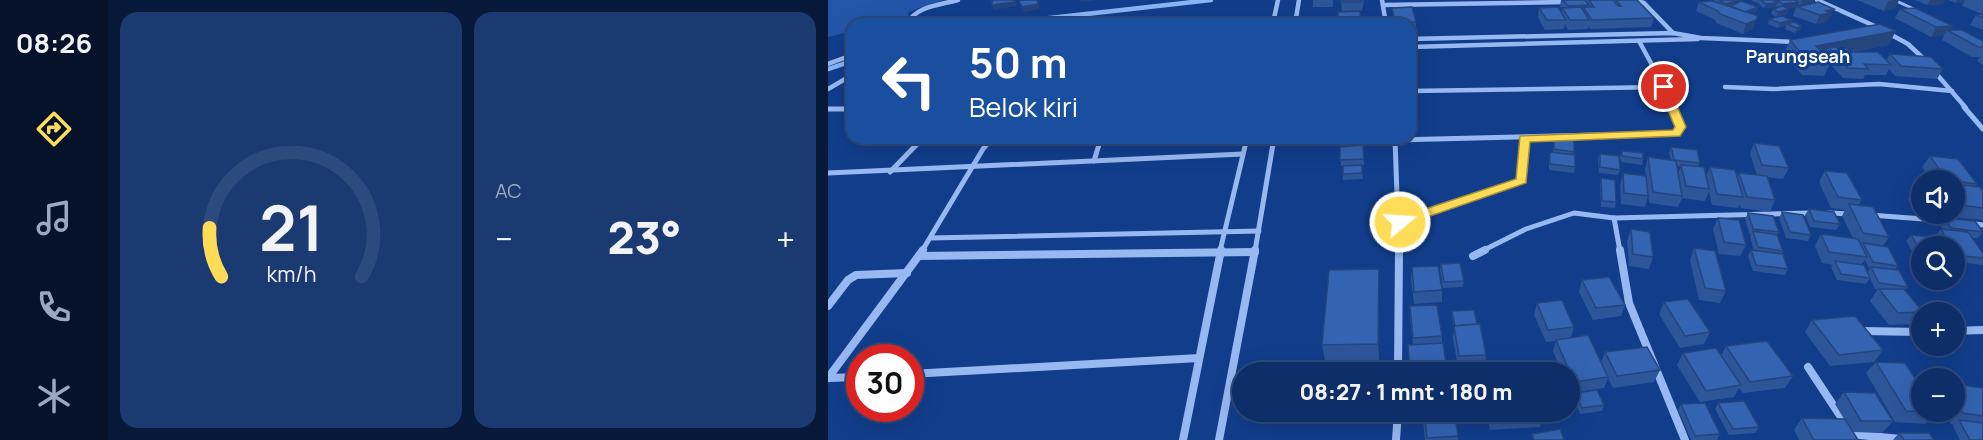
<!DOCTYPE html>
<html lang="id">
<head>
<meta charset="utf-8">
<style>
  :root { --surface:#0d2e68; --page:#1b3a71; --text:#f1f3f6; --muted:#9aa8c0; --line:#2d4a7c; --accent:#ffdc58 }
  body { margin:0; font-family:Manrope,sans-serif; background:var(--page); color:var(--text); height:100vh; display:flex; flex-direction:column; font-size:22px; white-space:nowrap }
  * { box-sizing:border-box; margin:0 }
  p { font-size:20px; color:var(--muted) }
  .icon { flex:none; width:33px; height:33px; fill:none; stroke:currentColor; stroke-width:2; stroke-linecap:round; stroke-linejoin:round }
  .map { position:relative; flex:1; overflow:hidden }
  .details { display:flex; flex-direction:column; gap:12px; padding:12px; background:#071939; width:720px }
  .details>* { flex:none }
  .hud { position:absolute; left:18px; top:18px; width:570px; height:126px; border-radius:18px; box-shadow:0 6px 24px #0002,0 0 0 2px var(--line); background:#1a4fa0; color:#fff; overflow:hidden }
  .buttons { position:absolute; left:1083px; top:170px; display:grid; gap:12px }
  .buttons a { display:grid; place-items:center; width:54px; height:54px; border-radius:50%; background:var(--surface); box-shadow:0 6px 24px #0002,0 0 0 2px var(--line); font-size:30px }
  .speed { position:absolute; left:18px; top:344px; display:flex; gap:12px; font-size:30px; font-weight:700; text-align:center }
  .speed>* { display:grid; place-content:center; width:78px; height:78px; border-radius:50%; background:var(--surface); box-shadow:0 6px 24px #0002,0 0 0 2px var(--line); line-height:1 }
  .speed .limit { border:9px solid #d22; background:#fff; color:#111 }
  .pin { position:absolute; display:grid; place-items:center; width:51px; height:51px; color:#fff; margin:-26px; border:3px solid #fff; border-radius:50%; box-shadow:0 2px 6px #0007 }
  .me { position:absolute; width:66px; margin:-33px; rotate:72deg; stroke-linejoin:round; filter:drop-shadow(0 0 4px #0008) }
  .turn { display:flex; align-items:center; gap:21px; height:126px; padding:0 24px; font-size:27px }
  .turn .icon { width:78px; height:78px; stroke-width:2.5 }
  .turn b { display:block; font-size:42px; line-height:51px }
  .big { font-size:45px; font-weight:800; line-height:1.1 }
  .details .card { flex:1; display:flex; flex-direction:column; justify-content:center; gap:9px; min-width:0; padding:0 21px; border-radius:18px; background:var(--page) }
  .details .dial { align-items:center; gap:0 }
  .dial svg { height:156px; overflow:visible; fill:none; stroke:var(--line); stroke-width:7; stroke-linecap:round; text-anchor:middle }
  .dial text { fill:var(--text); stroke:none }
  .heat { display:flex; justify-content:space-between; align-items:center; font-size:33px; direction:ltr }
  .details .tiles { flex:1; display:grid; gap:12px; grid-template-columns:repeat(2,1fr) }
  .trip { position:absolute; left:404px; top:362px; width:348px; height:60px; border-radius:30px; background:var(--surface); box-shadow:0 6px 24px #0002,0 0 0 2px var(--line); font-weight:800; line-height:60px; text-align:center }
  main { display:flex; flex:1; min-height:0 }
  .tabs { display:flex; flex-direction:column; width:108px; justify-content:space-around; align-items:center; background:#05122a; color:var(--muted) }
  .tabs .icon { width:42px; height:42px }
  .tabs .current { color:var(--accent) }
  .tabs b { font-size:27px; color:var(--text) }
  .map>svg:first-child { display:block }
  .green { fill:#2355aa }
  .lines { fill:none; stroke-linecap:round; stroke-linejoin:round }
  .stream { stroke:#89b3f5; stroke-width:4.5 }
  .lane { stroke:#97b9f1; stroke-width:3 }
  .street-far2 { stroke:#97b9f1; stroke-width:4.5 }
  .street-far1 { stroke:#97b9f1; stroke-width:5 }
  .street { stroke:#97b9f1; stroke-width:8 }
  .wall { fill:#2d5599; fill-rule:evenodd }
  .shaded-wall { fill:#24457d }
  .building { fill:#3463b2; stroke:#24457d; stroke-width:1.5 }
  .route { fill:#ffdc58; stroke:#a68f39; stroke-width:1.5 }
  .labels { text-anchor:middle; stroke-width:6; stroke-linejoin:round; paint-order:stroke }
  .far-quarter-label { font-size:18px; font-weight:bold; fill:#fff; stroke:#113d8b }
</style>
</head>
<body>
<main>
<nav class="tabs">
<b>08:26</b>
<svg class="icon current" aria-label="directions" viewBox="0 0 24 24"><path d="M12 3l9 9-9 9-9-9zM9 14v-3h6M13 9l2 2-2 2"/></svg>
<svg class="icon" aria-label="music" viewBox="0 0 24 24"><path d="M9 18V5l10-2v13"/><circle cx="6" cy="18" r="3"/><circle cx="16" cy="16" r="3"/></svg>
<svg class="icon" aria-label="phone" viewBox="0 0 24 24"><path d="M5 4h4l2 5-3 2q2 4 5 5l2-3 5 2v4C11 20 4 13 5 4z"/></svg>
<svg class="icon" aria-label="climate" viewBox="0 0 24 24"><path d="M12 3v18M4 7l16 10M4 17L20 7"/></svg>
</nav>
<section class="details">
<div class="tiles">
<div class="card dial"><svg viewBox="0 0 100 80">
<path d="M14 69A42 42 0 1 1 86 69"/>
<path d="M14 69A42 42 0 0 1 8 44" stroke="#ffdc58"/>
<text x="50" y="56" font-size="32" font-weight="700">21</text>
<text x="50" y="72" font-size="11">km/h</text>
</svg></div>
<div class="card"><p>AC</p>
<div class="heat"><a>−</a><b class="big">23°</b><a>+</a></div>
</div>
</div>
</section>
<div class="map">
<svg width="1155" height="440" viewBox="0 0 1155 440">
  <rect width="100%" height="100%" fill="#113d8b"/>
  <!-- green -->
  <polygon class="green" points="0,0 115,0 80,12 82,24 24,24 24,43 21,44 16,33 0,37"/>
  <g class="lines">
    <!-- stream -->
    <g class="stream">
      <polyline points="169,24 383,0"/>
      <polyline points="0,69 24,61"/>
    </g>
    <!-- lane -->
    <polyline class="lane" points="1066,0 1088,10"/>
    <!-- street-far2 -->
    <g class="street-far2">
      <polyline points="554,0 558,24"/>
      <polyline points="806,0 816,3 845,33"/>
      <polyline points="989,0 1051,28"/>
      <polyline points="555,5 739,2"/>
      <polyline points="380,23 446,20"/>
      <polyline points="445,23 450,0"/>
      <path d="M79,24C88,6 112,5 130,0"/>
      <polyline points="340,24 358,23"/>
      <polyline points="467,24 471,0"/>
      <polyline points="1060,33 1080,44 1098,61"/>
      <polyline points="582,39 845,33 873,38 968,42"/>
      <polyline points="811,41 836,87 845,108"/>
      <polyline points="582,47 870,39"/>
      <polyline points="0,64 24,55"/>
      <polyline points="1106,71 1138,108"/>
      <polyline points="897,87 945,89 1051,84 1124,91"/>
      <polyline points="0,89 24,75"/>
      <polyline points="582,91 836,87"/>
    </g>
    <!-- street-far1 -->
    <g class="street-far1">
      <polyline points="1136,107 1155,129"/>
      <polyline points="0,109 24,109"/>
      <polyline points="567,139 571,251"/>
      <polyline points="567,140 848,133 852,127 844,107"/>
      <polyline points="266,161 273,138"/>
      <polyline points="62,172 95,138"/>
      <polyline points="0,173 415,154"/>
      <polyline points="1000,213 1023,214"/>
      <polyline points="1042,215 1122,221"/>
      <polyline points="786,218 792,251"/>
      <polyline points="571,222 694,181 696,138"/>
      <polyline points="1141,223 1155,225"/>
      <polyline points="102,238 431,231"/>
      <polyline points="94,251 155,149 160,143 173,138"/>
      <polyline points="392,251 419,138"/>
      <polyline points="427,251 446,138"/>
      <polyline points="654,251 698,229 746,213 786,218 984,213"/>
    </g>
    <!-- street -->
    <g class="street">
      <polyline points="792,250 801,303 857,440"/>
      <polyline points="91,256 427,252"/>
      <polyline points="645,256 657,250"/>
      <polyline points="0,306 20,280 28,275 79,273"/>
      <polyline points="1033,331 1094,332"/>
      <polyline points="1126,331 1155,330"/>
      <polyline points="980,367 1015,420 1024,440"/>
      <polyline points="570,372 571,250"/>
      <polyline points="82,374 371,358"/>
      <polyline points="0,378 95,250"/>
      <polyline points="0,378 32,377"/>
      <polyline points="1021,434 1083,440"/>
      <polyline points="355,440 393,250"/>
      <polyline points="391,440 427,250"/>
      <polyline points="568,440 570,411"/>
    </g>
  </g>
  <!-- wall -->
  <g class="wall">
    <rect x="485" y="0" width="20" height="7"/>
    <polygon points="513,0 536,0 534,11 514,11"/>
    <polygon points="733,0 809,0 826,18 823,27 762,29 760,26 760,29 740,30 737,24 736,29 717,30 710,17 711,8 733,13 734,9 732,6"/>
    <polygon points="886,0 914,0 907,2 906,5 930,7 928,12 923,14 926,26 924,29 915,34 888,23 887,20 868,11 871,2 886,1"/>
    <polygon points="922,0 987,0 986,2 972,5 970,4 969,7 1002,19 1000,19 998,22 988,24 965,16 968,7 959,8 961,9 959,14 948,17 943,14 945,9 950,7 948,6 947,7 936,8 931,5 932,4"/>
    <polygon points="1029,0 1071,0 1067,8 1056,11"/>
    <polygon points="1087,0 1117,0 1115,4 1099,5"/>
    <polygon points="1120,0 1155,0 1155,30 1142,25 1148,15 1154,14 1134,6 1136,2 1128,3"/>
    <polygon points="564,8 588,22 588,32 582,32 582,24 566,24"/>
    <polygon points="1072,9 1125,26 1122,30 1155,41 1155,65 1149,61 1152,57 1144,57 1114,40 1116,35 1103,37 1067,18"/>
    <polygon points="941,19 964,20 963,23 974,26 972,30 967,33 957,29 958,26 950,28 940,24"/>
    <polygon points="1068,31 1060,45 1024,52 1058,61 1062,54 1115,69 1109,79 1067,76 1061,69 1058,75 1037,75 1035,79 1015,78 1002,64 996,76 974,75 956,54 962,40"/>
    <polygon points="726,135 746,152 745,155 747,167 746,173 721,170 721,158 722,152 725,152"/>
    <polygon points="510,138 536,138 536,141 511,142"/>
    <path d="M926,143L961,168L955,179L939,177L947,200L942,212L913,208L912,204L910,208L884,205L881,191L877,201L854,198L850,207L821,203L817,169L820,157L843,160L841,153L843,147L872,163L870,167L878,177L882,167L909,177L911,173L929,175L922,154ZM849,166L853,167L850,174Z"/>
    <polygon points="535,145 536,165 534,165 535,179 515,180 515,166 513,166 512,147"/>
    <polygon points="794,151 815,159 814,165 793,162 792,157"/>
    <polygon points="772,154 792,170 790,175 771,173 770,159"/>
    <polygon points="1102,156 1149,184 1147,187 1155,191 1155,220 1124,217 1122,213 1126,213 1126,180 1103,180 1094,167"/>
    <path d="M997,171L1034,200L1030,205L1061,237L1055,246L1070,266L1067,270L1080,287L1077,290L1094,312V315L1086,324L1061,325L1042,301L1050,289H1047L1042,278L1038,284L1009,280L1003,267L1005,265L994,263L987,246L993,234L1025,238L1014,216L1017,210L1003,208L991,182ZM1037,260L1041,268L1042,269L1039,272L1033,265Z"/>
    <polygon points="795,173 820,196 817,207 793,204 792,185"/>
    <polygon points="773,178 788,202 787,208 773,207 772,184"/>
    <polygon points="1084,193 1094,194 1094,213 1108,213 1106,215 1089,213 1080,199"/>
    <polygon points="981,209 1012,224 1008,230 982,227 977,215"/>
    <polygon points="954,212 983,235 980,241 958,238 951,218"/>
    <polygon points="920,213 951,232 949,235 955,251 953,254 960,269 957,275 925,271 920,256 923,250 926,251 922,237 923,235 922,235 917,219"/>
    <polygon points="890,218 918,245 912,256 891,254 885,229"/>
    <polygon points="1116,218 1155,232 1150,238 1144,238 1155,253 1155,264 1154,265 1126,261 1126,246 1112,246 1111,245 1113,243 1108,235 1113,229 1115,229 1111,224"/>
    <polygon points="803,229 825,257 821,269 801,266 799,241"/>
    <polygon points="1083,235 1094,246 1094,255 1086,254 1078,241"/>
    <polygon points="866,248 898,291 892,303 871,300 862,260"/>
    <polygon points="613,264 636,281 635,287 615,288 612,270"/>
    <polygon points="584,267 614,290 614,302 586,304 583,279"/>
    <polygon points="754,280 797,305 793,316 765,320 751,292"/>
    <polygon points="551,286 551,360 497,361 494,345"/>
    <polygon points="836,302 882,332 876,344 852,348 831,314"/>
    <polygon points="709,303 746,327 743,337 773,363 777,352 832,370 826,382 785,388 780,378 776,388 743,393 741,389 741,372 734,372 725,351 728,341 718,342 706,315"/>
    <polygon points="582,306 614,336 614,343 619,372 581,372 580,345 585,345 582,318"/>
    <polygon points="624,311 649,324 658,355 657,367 630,368 625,338 626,328 624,317"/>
    <polygon points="984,320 1055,350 1046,362 1002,366 977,332"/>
    <polygon points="898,346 965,376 957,388 915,393 911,388 906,397 872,402 849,365 855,353 893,356"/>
    <polygon points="1048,362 1109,412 1097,424 1067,422 1038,373"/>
    <polygon points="1126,384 1155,388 1155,440 1132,440 1125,426 1126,425 1123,424 1115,411 1126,411"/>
    <polygon points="1016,392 1065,421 1054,433 1025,432 1030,440 971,440 966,430 974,418 1016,419 1007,404"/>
    <polygon points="747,393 776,405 774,411 752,414 746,399"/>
    <polygon points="890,403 931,427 927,433 901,435 887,409"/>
    <polygon points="853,404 892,434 889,440 863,440 850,410"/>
    <polygon points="594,411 626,411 630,436 630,440 597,440"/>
    <polygon points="658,411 714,411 715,415 712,427 662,430"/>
    <polygon points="1071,433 1106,440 1065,440"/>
  </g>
  <!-- shaded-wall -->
  <g class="shaded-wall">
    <polygon points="187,0 189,0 188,6 166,10 164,5"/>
    <polygon points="252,0 269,0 253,2"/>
    <polygon points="907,0 914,0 907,2 906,5 896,8 898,4"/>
    <polygon points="974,0 987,0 986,2 972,5"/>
    <polygon points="1066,0 1071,0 1067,8 1056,11 1060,1"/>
    <polygon points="1102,0 1117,0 1115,4 1099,5"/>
    <polygon points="1129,0 1137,0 1136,2 1128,3"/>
    <polygon points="971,2 969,7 954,9 955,4"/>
    <polygon points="949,3 947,7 936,8 938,4"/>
    <polygon points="210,4 212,9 196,12 194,7"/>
    <polygon points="930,7 928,12 916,17 917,12"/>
    <polygon points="961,9 959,14 948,17 950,12"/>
    <polygon points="1006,9 1002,19 1000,19 998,22 988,24 992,15 998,11"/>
    <polygon points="930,16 924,29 915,34 918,24"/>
    <polygon points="964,20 962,25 959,24 958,26 950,28 952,23"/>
    <polygon points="974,26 972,30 967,33 969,28"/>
    <polygon points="1125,26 1121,32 1119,30 1116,35 1103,37 1108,27"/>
    <polygon points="1068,31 1060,45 1007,55 1000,47 996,57 988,46"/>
    <polygon points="551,269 551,360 550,344"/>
  </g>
  <!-- building -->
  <g class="building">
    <polygon points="164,0 187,0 187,2 164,5"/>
    <polygon points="198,0 209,0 210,4 194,7 191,1"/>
    <rect x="513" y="0" width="21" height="2"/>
    <polygon points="735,0 757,0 761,5 740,6"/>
    <polygon points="761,0 785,0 790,6 793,6 788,0 809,0 826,18 764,20 755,7 766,7"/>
    <polygon points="894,0 906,0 907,1 898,4 892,1"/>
    <polygon points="933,0 945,0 949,3 938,4"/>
    <polygon points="948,0 966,0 971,2 955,4"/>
    <polygon points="885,1 930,16 928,20 918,24 892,14 890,11 871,2"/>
    <polygon points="913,1 930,7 917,12 903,6"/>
    <polygon points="990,2 1006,9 998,11 1003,13 992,15 969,7"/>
    <polygon points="955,6 961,9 950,12 945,9"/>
    <polygon points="584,7 588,22 567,23 564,8"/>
    <polygon points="730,7 738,20 719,20 711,8"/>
    <polygon points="753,7 761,20 742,20 734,8"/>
    <polygon points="1087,8 1125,26 1108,27 1072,9"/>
    <polygon points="532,11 533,23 510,24 510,12"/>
    <polygon points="1154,14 1155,18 1148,15"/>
    <polygon points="954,16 964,20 952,23 941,19"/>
    <polygon points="370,17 367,24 350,24 353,18"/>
    <polygon points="388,20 386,24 372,24 374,21"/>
    <polygon points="966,22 974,26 969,28 959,24"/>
    <polygon points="1052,24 1068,31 988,46 1003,62 980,61 962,40"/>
    <polygon points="1119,30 1134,30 1155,41 1155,47 1150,47"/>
    <polygon points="1000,47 1019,48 1023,52 1050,52 1063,65 1036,64 1040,69 1020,68"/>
    <polygon points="1062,54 1103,57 1115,69 1073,66"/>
    <polygon points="726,135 746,138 746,152 726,149"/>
    <polygon points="926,143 951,146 961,168 934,165"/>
    <polygon points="535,145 536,159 512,160 512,147"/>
    <polygon points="843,147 869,150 872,163 846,160"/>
    <polygon points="794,151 815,153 815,159 794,156"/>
    <polygon points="722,152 747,155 747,167 722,164"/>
    <polygon points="772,154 791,156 792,170 772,167"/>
    <polygon points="1102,156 1130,159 1149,184 1126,181 1126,180 1119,180"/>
    <polygon points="820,157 848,161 854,196 825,192"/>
    <polygon points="534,165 534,173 515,174 515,166"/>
    <polygon points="853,165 876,167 881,189 858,186"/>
    <polygon points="882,167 907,170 915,197 889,194"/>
    <polygon points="997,171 1019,173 1034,200 1010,197"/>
    <polygon points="795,173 818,176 820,196 796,193"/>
    <polygon points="911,173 939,176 947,200 919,197"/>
    <polygon points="773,178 787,180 788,202 774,201"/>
    <polygon points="1126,184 1152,187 1155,191 1155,208 1133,205 1126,196"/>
    <polygon points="1084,193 1094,194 1094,207 1093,207"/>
    <polygon points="1021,204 1045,207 1061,237 1035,233"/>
    <polygon points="981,209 1006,212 1012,224 986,221"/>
    <polygon points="954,212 975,215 983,235 962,232"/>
    <polygon points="920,213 945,216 951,232 925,229"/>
    <polygon points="890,218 911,220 918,245 896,242"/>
    <polygon points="1116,218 1147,221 1155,232 1123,228"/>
    <polygon points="803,229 822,232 825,257 805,254"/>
    <polygon points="1113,229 1140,232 1155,253 1155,258 1126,255 1126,246 1120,246 1115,239 1119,240"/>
    <polygon points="925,231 949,235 955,251 930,247"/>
    <polygon points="993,234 1030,239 1039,257 1001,252"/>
    <polygon points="1083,235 1104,237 1109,246 1094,246 1094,249 1091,248"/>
    <polygon points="1035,243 1060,247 1070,266 1045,262"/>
    <polygon points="866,248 887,251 898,291 877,288"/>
    <polygon points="923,250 955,254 960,269 928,265"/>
    <polygon points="1007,261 1036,265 1042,278 1013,274"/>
    <polygon points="632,263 636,281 616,282 613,264"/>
    <polygon points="610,266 614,290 586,292 584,267"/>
    <polygon points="1043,267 1071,270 1080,287 1051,283"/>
    <polygon points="551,269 550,344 494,345 501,270"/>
    <polygon points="781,277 797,305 768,308 754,280"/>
    <polygon points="1051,289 1076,289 1095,312 1070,313"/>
    <polygon points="860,299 882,332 857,336 836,302"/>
    <polygon points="734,300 746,327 720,330 709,303"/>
    <polygon points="609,305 614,336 585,338 582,306"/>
    <polygon points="646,310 649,324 627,326 624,311"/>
    <polygon points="1027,316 1055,350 1011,355 984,320"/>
    <polygon points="652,324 658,355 631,356 626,326"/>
    <polygon points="760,335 780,377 746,382 728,340"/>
    <polygon points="939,341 965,376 922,382 898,346"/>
    <polygon points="615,343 619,372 582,372 580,345"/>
    <polygon points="819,347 832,370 789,376 777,352"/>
    <polygon points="888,348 913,385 878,391 855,353"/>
    <polygon points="1048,362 1077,363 1094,389 1094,411 1108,411 1109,412 1078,411"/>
    <polygon points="1126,384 1155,388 1155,416 1135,413 1126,399"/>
    <polygon points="769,390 776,405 754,408 747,393"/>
    <polygon points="1016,392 1047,393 1065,421 1033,421"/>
    <polygon points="916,401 931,427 905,429 890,403"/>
    <polygon points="877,403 892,434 867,436 853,404"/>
    <polygon points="596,411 626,411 630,436 599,438"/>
    <polygon points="662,411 714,411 715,415 664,418"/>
    <polygon points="974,418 1017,419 1030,440 986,440"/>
    <polygon points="1131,420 1155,423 1155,440 1142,440"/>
    <polygon points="732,429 736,440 706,440 704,434"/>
    <polygon points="1071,433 1101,433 1106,440 1076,440"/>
  </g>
  <!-- route -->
  <polygon class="route" points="836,84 841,87 858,127 852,136 702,142 698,183 576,225 567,225 565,222 567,219 688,179 692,136 845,130 847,127 830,87"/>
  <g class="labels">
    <!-- far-quarter labels -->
    <g class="far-quarter-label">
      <text x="970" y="63">Parungseah</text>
    </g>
  </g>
</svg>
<div class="buttons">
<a><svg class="icon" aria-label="sound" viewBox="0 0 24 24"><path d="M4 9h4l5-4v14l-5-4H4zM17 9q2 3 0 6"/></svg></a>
<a><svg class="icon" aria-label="search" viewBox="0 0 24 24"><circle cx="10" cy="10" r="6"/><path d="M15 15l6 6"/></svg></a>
<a>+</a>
<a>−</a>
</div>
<div class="speed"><div class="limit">30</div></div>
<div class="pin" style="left:836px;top:87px;background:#d93025"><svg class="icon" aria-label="arrive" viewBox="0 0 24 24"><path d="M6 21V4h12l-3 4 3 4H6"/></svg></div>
<svg class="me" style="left:572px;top:222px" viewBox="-20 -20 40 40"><circle r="17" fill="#ffdc58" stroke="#fff" stroke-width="3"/><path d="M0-11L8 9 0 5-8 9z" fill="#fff"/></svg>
<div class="trip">08:27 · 1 mnt · 180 m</div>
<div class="hud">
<div class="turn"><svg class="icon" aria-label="left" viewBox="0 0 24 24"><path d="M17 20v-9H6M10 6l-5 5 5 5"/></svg><div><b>50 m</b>Belok kiri</div></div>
</div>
</div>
</main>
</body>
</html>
